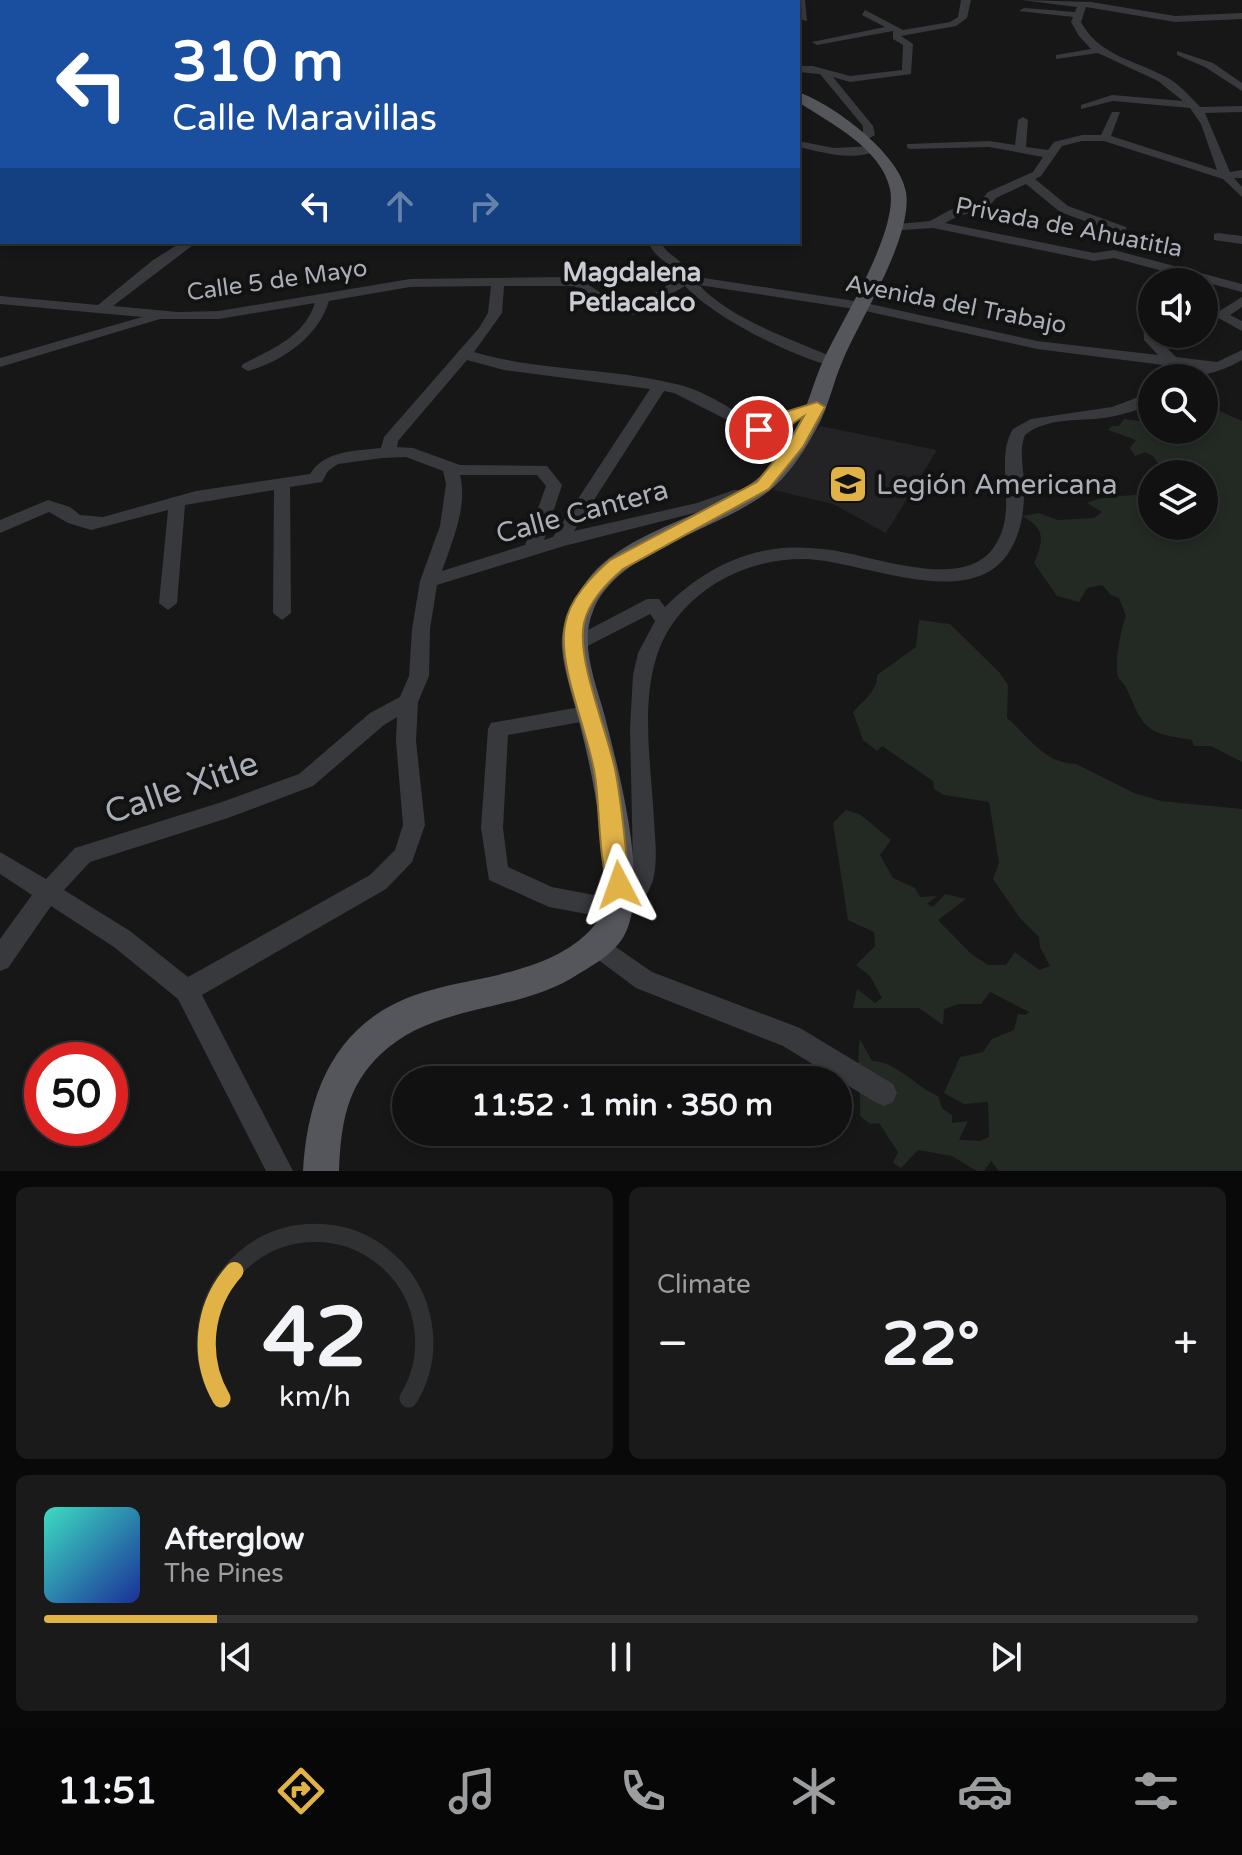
<!DOCTYPE html>
<html lang="en">
<head>
<meta charset="utf-8">
<style>
  :root { --surface:#111112; --page:#1a1a1b; --text:#f1f3f6; --muted:#9c9d9f; --line:#303132; --accent:#e1b246 }
  body { margin:0; font-family:"Varela Round",sans-serif; background:var(--page); color:var(--text); height:100vh; display:flex; flex-direction:column; font-size:30px; white-space:nowrap }
  * { box-sizing:border-box; margin:0 }
  p { font-size:26px; color:var(--muted) }
  .icon { flex:none; width:44px; height:44px; fill:none; stroke:currentColor; stroke-width:2; stroke-linecap:round; stroke-linejoin:round }
  .map { position:relative; height:1171px; overflow:hidden }
  .drawer { display:flex; flex-direction:column; gap:16px; padding:16px; background:#09090a; flex:1 }
  .drawer>* { flex:none }
  .hud { position:absolute; left:0px; top:0px; width:800px; height:244px; box-shadow:0 4px 12px #0003,0 0 0 2px var(--line); background:#1a4fa0; color:#fff; overflow:hidden }
  .fabs { position:absolute; left:1138px; top:268px; display:grid; gap:16px }
  .fabs a { display:grid; place-items:center; width:80px; height:80px; border-radius:50%; background:var(--surface); box-shadow:0 4px 12px #0003,0 0 0 2px var(--line); font-size:40px }
  .speed { position:absolute; left:24px; top:1042px; display:flex; gap:16px; font-size:40px; font-weight:700; text-align:center }
  .speed>* { display:grid; place-content:center; width:104px; height:104px; border-radius:50%; background:var(--surface); box-shadow:0 4px 12px #0003,0 0 0 2px var(--line); line-height:1 }
  .speed .limit { border:12px solid #d22; background:#fff; color:#111 }
  .pin { position:absolute; display:grid; place-items:center; width:68px; height:68px; color:#fff; margin:-34px; border:4px solid #fff; border-radius:50%; box-shadow:0 2px 8px #0007 }
  .me { position:absolute; width:88px; margin:-44px; rotate:356deg; stroke-linejoin:round; filter:drop-shadow(0 0 6px #0008) }
  .turn { display:flex; align-items:center; gap:28px; height:168px; padding:0 40px; font-size:36px }
  .turn .icon { width:104px; height:104px; stroke-width:2.5 }
  .turn b { display:block; font-size:56px; line-height:68px }
  .lanes { display:flex; align-items:center; height:76px; padding:0 40px; background:#0003; justify-content:center; gap:40px; direction:ltr }
  .lanes .off { opacity:.35 }
  .big { font-size:60px; font-weight:700; line-height:1.1 }
  .drawer .tile { flex:1; display:flex; flex-direction:column; justify-content:center; gap:12px; min-width:0; padding:0 28px; border-radius:12px; background:var(--page) }
  .drawer .dial { align-items:center; gap:0 }
  .dial svg { height:208px; overflow:visible; fill:none; stroke:var(--line); stroke-width:7; stroke-linecap:round; text-anchor:middle }
  .dial text { fill:var(--text); stroke:none }
  .song { display:flex; align-items:center; gap:24px }
  .cover { width:96px; height:96px; border-radius:12px; background:linear-gradient(135deg,hsl(170 70% 55%),hsl(230 70% 35%)) }
  .played { height:8px; border-radius:4px; background:linear-gradient(90deg,var(--accent) 15%,var(--line) 15%) }
  .keys { display:flex; justify-content:space-around; direction:ltr }
  .heat { display:flex; justify-content:space-between; align-items:center; font-size:44px; direction:ltr }
  .drawer .tiles { flex:1; display:grid; gap:16px; grid-template-columns:1fr 1fr }
  .tile:last-child { grid-column:span 2 }
  .trip { position:absolute; left:392px; top:1066px; width:460px; height:80px; border-radius:40px; background:var(--surface); box-shadow:0 4px 12px #0003,0 0 0 2px var(--line); font-weight:700; line-height:80px; text-align:center }
  .dock { display:flex; height:128px; justify-content:space-around; align-items:center; background:#070707; color:var(--muted) }
  .dock .icon { width:56px; height:56px }
  .dock .selected { color:var(--accent) }
  .dock b { font-size:36px; color:var(--text) }
  .map>svg:first-child { display:block }
  .built { fill:#232325 }
  .green { fill:#232a24 }
  .lines { fill:none; stroke-linecap:round; stroke-linejoin:round }
  .minor { fill:#38393d; fill-rule:evenodd }
  .major { fill:#54565c; fill-rule:evenodd }
  .route { fill:#e1b246; stroke:#92742e; stroke-width:2 }
  .labels { text-anchor:middle; stroke-width:8; stroke-linejoin:round; paint-order:stroke }
  .far-street-label { font-size:24px; fill:#aaaeb7; stroke:#121213 }
  .far-quarter-label { font-size:26px; font-weight:bold; fill:#cbcdd4; stroke:#121213 }
  .poi-label { font-size:28px; fill:#aaaeb7; stroke:#121213; text-anchor:start }
  .street-label { font-size:28px; fill:#aaaeb7; stroke:#121213 }
  .near-street-label { font-size:34px; fill:#aaaeb7; stroke:#121213 }
</style>
</head>
<body>
<div class="map">
<svg width="1242" height="1171" viewBox="0 0 1242 1171">
  <rect width="100%" height="100%" fill="#171718"/>
  <!-- built -->
  <polygon class="built" points="820,426 937,450 886,533 833,504 773,490"/>
  <!-- green -->
  <g class="green">
    <path d="M1204,404L1242,421V762L1211,746H1194L1192,740C1183,738 1171,737 1162,734C1137,726 1136,705 1125,686C1123,682 1119,680 1118,676C1114,666 1121,627 1126,616L1119,598L1111,595L1102,585L1087,588L1079,602L1057,596L1034,563C1043,541 1047,529 1022,516L1039,513L1058,520L1094,518L1102,512L1087,503C1109,493 1130,498 1152,492V526H1204V474H1165L1153,456L1145,452L1135,456L1130,448L1136,440L1108,430L1112,426H1119L1124,419L1152,423V430H1204Z"/>
    <path d="M919,620L950,624L999,672L1008,685L1007,718C1029,737 1044,763 1076,764L1134,793L1161,801L1242,809V1171H999L991,1161L984,1171H977L952,1156L918,1150L901,1168L893,1163L898,1152L879,1123L870,1124L860,1116C861,1089 856,1067 860,1039L872,1061C896,1061 916,1087 938,1096L942,1108L952,1115V1123L968,1121L959,1140L980,1141L989,1137L988,1102L964,1104L944,1093L960,1057L983,1052L992,1039L1014,1030L1018,1014L1026,1015L1029,1012L990,992L981,1004H959L944,1009L943,1025L919,1008H853L857,989L875,1003L882,998L870,976L856,965L875,946L874,932L848,920L833,823L846,810L861,815L891,840L880,855L893,878L915,888L920,897L937,896L927,904L933,907L945,894L966,899L938,920L971,954L988,965H1006L1015,952L1039,970L1050,966L1040,947L1039,937L1020,918L993,879L999,863L989,802L944,795L934,789L933,781L882,746L877,751L863,740L853,712C863,701 878,690 877,675L916,647Z"/>
  </g>
  <g class="lines">
    <!-- minor -->
    <g class="minor">
      <polygon points="6,0 19,0 4,2"/>
      <polygon points="130,0 143,0 128,2"/>
      <polygon points="197,0 215,0 217,2 199,2"/>
      <polygon points="268,0 278,0 266,2"/>
      <rect x="427" y="0" width="10" height="2"/>
      <rect x="483" y="0" width="10" height="2"/>
      <rect x="580" y="0" width="10" height="2"/>
      <polygon points="795,0 805,0 807,21 799,19"/>
      <polygon points="961,0 971,0 967,18 956,26 901,36 913,44 911,74 850,82 833,77 873,126 875,135 864,141 854,139 863,133 863,126 820,74 798,72 798,66 813,66 850,76 902,70 903,45 893,39 893,31 817,45 812,42 885,27 862,15 865,10 903,30 950,22 958,17"/>
      <path d="M1022,0L1091,2L1175,16L1242,13V19L1175,22L1086,7L1081,22C1099,56 1135,60 1166,77C1179,84 1190,96 1200,107L1242,106V112L1205,113L1230,172L1242,170V178H1234L1242,187V197L1223,179L1104,141H1082L1062,146L1041,176L1035,179L1068,206L1126,227V233H1118L1060,212L1026,184L996,198L987,209L958,216L945,223L1094,253L1114,250L1242,284V292L1114,258L1094,261L933,228L888,231V225L930,221L950,210L979,203L988,192L1033,172L1043,157L989,147L911,149L907,148V144L989,141L1015,145L1018,120L1023,117L1028,120L1026,147L1048,150L1054,142L1082,135H1101L1112,112H1120L1111,136L1217,170L1201,124L1190,108L1113,101L1081,109V105L1112,95L1183,101L1158,81L1098,53L1056,59V55L1091,49L1079,36L1071,22L1073,17L1019,11L1024,8L1075,12L1077,7Z"/>
      <polygon points="1177,51 1213,63 1242,83 1242,91 1205,67 1177,55"/>
      <path d="M798,141L834,148L873,146L879,149C855,163 823,152 798,147Z"/>
      <rect x="0" y="180" width="2" height="8"/>
      <polygon points="1218,233 1242,236 1242,244 1214,240 1214,234"/>
      <path d="M182,242H197L113,306L178,312L219,311L410,279L568,277C594,282 609,305 632,307L679,278C673,262 653,259 649,242H661C667,257 686,260 691,276L861,302L1037,341L1158,355L1144,340L1143,312L1150,308L1152,334H1158V339L1176,357L1217,362L1242,350V360C1218,374 1195,378 1168,378L1170,375L1195,369L1037,349L861,310L699,285C732,320 793,340 837,359V365L832,366C789,355 715,318 685,286L635,315L610,310L574,286H504L502,313L474,352C541,372 612,367 680,385C708,392 736,413 762,426L771,425L793,409L817,402L825,407C818,413 809,412 801,417C781,428 781,440 753,433L674,393L664,391L574,531L697,503L734,490H754L756,494L754,498L564,546L437,585L430,629L429,676L418,702L416,741L425,825L412,862L386,889L202,995L293,1171H266L178,999L114,947L51,906L8,968L0,971V939L32,895L0,874V852L46,879L75,848L222,802L299,774L370,713L400,697L409,676L412,629L420,581L440,526L446,484L443,471L406,457L382,458L338,464L328,471L322,482L290,487L291,613L282,620L273,613L274,490L185,505L177,603L168,610L159,603L168,510L91,530L68,523L49,512L0,533V520L48,500L70,507L80,515L103,517L196,491L310,474C325,450 355,451 381,448L384,437L479,328L488,313L491,286L410,287L329,301C318,337 283,361 248,371L241,367L243,364C272,349 304,337 315,303L219,319H160L0,367V358L142,317L0,304V296L98,305L153,260ZM467,360L504,370L650,389L553,537L544,540L562,485L547,466L460,465L413,448L397,447L398,441ZM460,475H537L546,486L525,545L442,571C452,542 468,506 460,475ZM397,717L396,741L403,825L395,850L370,875L188,977L130,931L64,890L90,862L225,819L313,786L384,725Z"/>
      <polygon points="1242,297 1242,307 1230,315 1242,321 1242,331 1213,315"/>
      <path d="M1152,392V403C1139,410 1125,414 1110,417C1083,422 1048,416 1025,435C1019,450 1023,466 1024,482C1025,507 1022,532 1009,552C970,614 859,559 803,559C754,559 706,580 676,619C634,673 651,756 654,820C655,839 658,861 653,880C648,896 635,914 619,920L549,907L489,880L481,828L488,729L491,723L591,705L598,707L601,713L598,719L508,735L503,828L508,867L552,887L615,899L629,883L633,865L630,728L633,675L638,653L655,621L650,614L574,653L567,651L565,646L567,641L647,599H659L665,607C697,575 736,552 783,548C799,547 815,548 831,550C874,556 964,592 994,547C1020,510 993,461 1013,429L1031,419L1112,407Z"/>
      <polygon points="597,934 652,972 800,1028 893,1084 897,1093 893,1102 884,1106 875,1102 783,1046 636,988 589,953 585,945 589,937"/>
    </g>
    <!-- major -->
    <g class="major">
      <polygon points="669,0 681,0 682,2 670,2"/>
      <path d="M798,92C833,104 900,154 906,192C913,237 861,317 843,360C833,382 829,406 817,428C806,448 792,470 775,486C726,530 618,547 593,611C579,645 596,683 605,717C618,768 654,899 620,942C609,956 595,964 580,973C519,1014 437,1002 382,1053C346,1086 341,1125 339,1171H303C308,1089 337,1020 421,993C446,985 472,981 498,975C534,966 574,953 597,922C607,910 604,895 603,881C603,828 593,776 580,725C574,700 564,673 562,648C560,625 573,600 586,582C622,531 708,518 757,479C773,465 786,446 796,428C808,407 813,383 823,361C841,321 899,232 890,189C881,148 830,123 798,102Z"/>
    </g>
  </g>
  <!-- route -->
  <path class="route" d="M817,402L825,407L803,447L769,489L623,569C607,583 589,601 584,623C576,661 609,734 616,774C623,811 625,848 630,885L627,892L619,895L611,892C598,865 600,807 595,776C589,733 557,666 565,625C569,599 592,576 610,560L757,482L790,441L804,416C783,428 783,440 754,434V427H768L780,422L788,411Z"/>
  <!-- icons -->
  <defs>
    <g id="school-square" transform="scale(2)"><rect x="-9" y="-9" width="18" height="18" rx="4" fill="#e1b246" stroke="#121213"/><path d="M0-5L7-2L0 1L-7-2ZM-4 1L0 2.5L4 1V4Q0 6-4 4Z" fill="#111"/></g>
  </defs>
  <g fill-rule="evenodd">
    <use href="#school-square" x="848" y="484"/>
  </g>
  <g class="labels">
    <!-- far-street labels -->
    <g class="far-street-label">
      <text transform="translate(1069 227) rotate(11)" y="8">Privada de Ahuatitla</text>
      <text transform="translate(277 280) rotate(-8)" y="8">Calle 5 de Mayo</text>
      <text transform="translate(956 304) rotate(11)" y="8">Avenida del Trabajo</text>
    </g>
    <!-- far-quarter labels -->
    <g class="far-quarter-label">
      <text x="632" y="281">Magdalena<tspan x="632" dy="30">Petlacalco</tspan></text>
    </g>
    <!-- poi labels -->
    <g class="poi-label">
      <text x="876" y="494">Legión Americana</text>
    </g>
    <!-- street labels -->
    <g class="street-label">
      <text transform="translate(582 511) rotate(-15)" y="10">Calle Cantera</text>
    </g>
    <!-- near-street labels -->
    <g class="near-street-label">
      <text transform="translate(181 787) rotate(-19)" y="12">Calle Xitle</text>
    </g>
  </g>
</svg>
<div class="fabs">
<a><svg class="icon" aria-label="sound" viewBox="0 0 24 24"><path d="M4 9h4l5-4v14l-5-4H4zM17 9q2 3 0 6"/></svg></a>
<a><svg class="icon" aria-label="search" viewBox="0 0 24 24"><circle cx="10" cy="10" r="6"/><path d="M15 15l6 6"/></svg></a>
<a><svg class="icon" aria-label="layers" viewBox="0 0 24 24"><path d="M12 4l9 5-9 5-9-5zM3 14l9 5 9-5"/></svg></a>
</div>
<div class="speed"><div class="limit">50</div></div>
<div class="pin" style="left:759px;top:430px;background:#d93025"><svg class="icon" aria-label="arrive" viewBox="0 0 24 24"><path d="M6 21V4h12l-3 4 3 4H6"/></svg></div>
<svg class="me" style="left:619px;top:885px" viewBox="-20 -20 40 40"><path d="M0-17L14 15 0 8-14 15z" fill="#e1b246" stroke="#fff" stroke-width="4"/></svg>
<div class="trip">11:52 · 1 min · 350 m</div>
<div class="hud">
<div class="turn"><svg class="icon" aria-label="left" viewBox="0 0 24 24"><path d="M17 20v-9H6M10 6l-5 5 5 5"/></svg><div><b>310 m</b>Calle Maravillas</div></div>
<div class="lanes"><svg class="icon" aria-label="left" viewBox="0 0 24 24"><path d="M17 20v-9H6M10 6l-5 5 5 5"/></svg><svg class="icon off" aria-label="ahead" viewBox="0 0 24 24"><path d="M12 20V5M6 11l6-6 6 6"/></svg><svg class="icon off" aria-label="right" viewBox="0 0 24 24"><path d="M7 20v-9h11M14 6l5 5-5 5"/></svg></div>
</div>
</div>
<section class="drawer">
<div class="tiles">
<div class="tile dial"><svg viewBox="0 0 100 80">
<path d="M14 69A42 42 0 1 1 86 69"/>
<path d="M14 69A42 42 0 0 1 19 20" stroke="#e1b246"/>
<text x="50" y="56" font-size="32" font-weight="700">42</text>
<text x="50" y="72" font-size="11">km/h</text>
</svg></div>
<div class="tile"><p>Climate</p>
<div class="heat"><a>−</a><b class="big">22°</b><a>+</a></div>
</div>
<div class="tile">
<div class="song"><i class="cover"></i><div><b>Afterglow</b><p>The Pines</p></div></div>
<div class="played"></div>
<div class="keys"><svg class="icon" aria-label="previous" viewBox="0 0 24 24"><path d="M18 5L8 12l10 7zM5 5v14"/></svg><svg class="icon" aria-label="pause" viewBox="0 0 24 24"><path d="M8 5v14M16 5v14"/></svg><svg class="icon" aria-label="next" viewBox="0 0 24 24"><path d="M6 5l10 7-10 7zM19 5v14"/></svg></div>
</div>
</div>
</section>
<nav class="dock">
<b>11:51</b>
<svg class="icon selected" aria-label="directions" viewBox="0 0 24 24"><path d="M12 3l9 9-9 9-9-9zM9 14v-3h6M13 9l2 2-2 2"/></svg>
<svg class="icon" aria-label="music" viewBox="0 0 24 24"><path d="M9 18V5l10-2v13"/><circle cx="6" cy="18" r="3"/><circle cx="16" cy="16" r="3"/></svg>
<svg class="icon" aria-label="phone" viewBox="0 0 24 24"><path d="M5 4h4l2 5-3 2q2 4 5 5l2-3 5 2v4C11 20 4 13 5 4z"/></svg>
<svg class="icon" aria-label="climate" viewBox="0 0 24 24"><path d="M12 3v18M4 7l16 10M4 17L20 7"/></svg>
<svg class="icon" aria-label="car" viewBox="0 0 24 24"><path d="M5 17H2v-5l4-1 3-4h7l3 4 3 1v5h-3M9 17h6M6 11h13"/><circle cx="7" cy="17" r="2"/><circle cx="17" cy="17" r="2"/></svg>
<svg class="icon" aria-label="filters" viewBox="0 0 24 24"><path d="M4 7h16M4 17h16"/><circle cx="9" cy="7" r="2"/><circle cx="15" cy="17" r="2"/></svg>
</nav>
</body>
</html>
